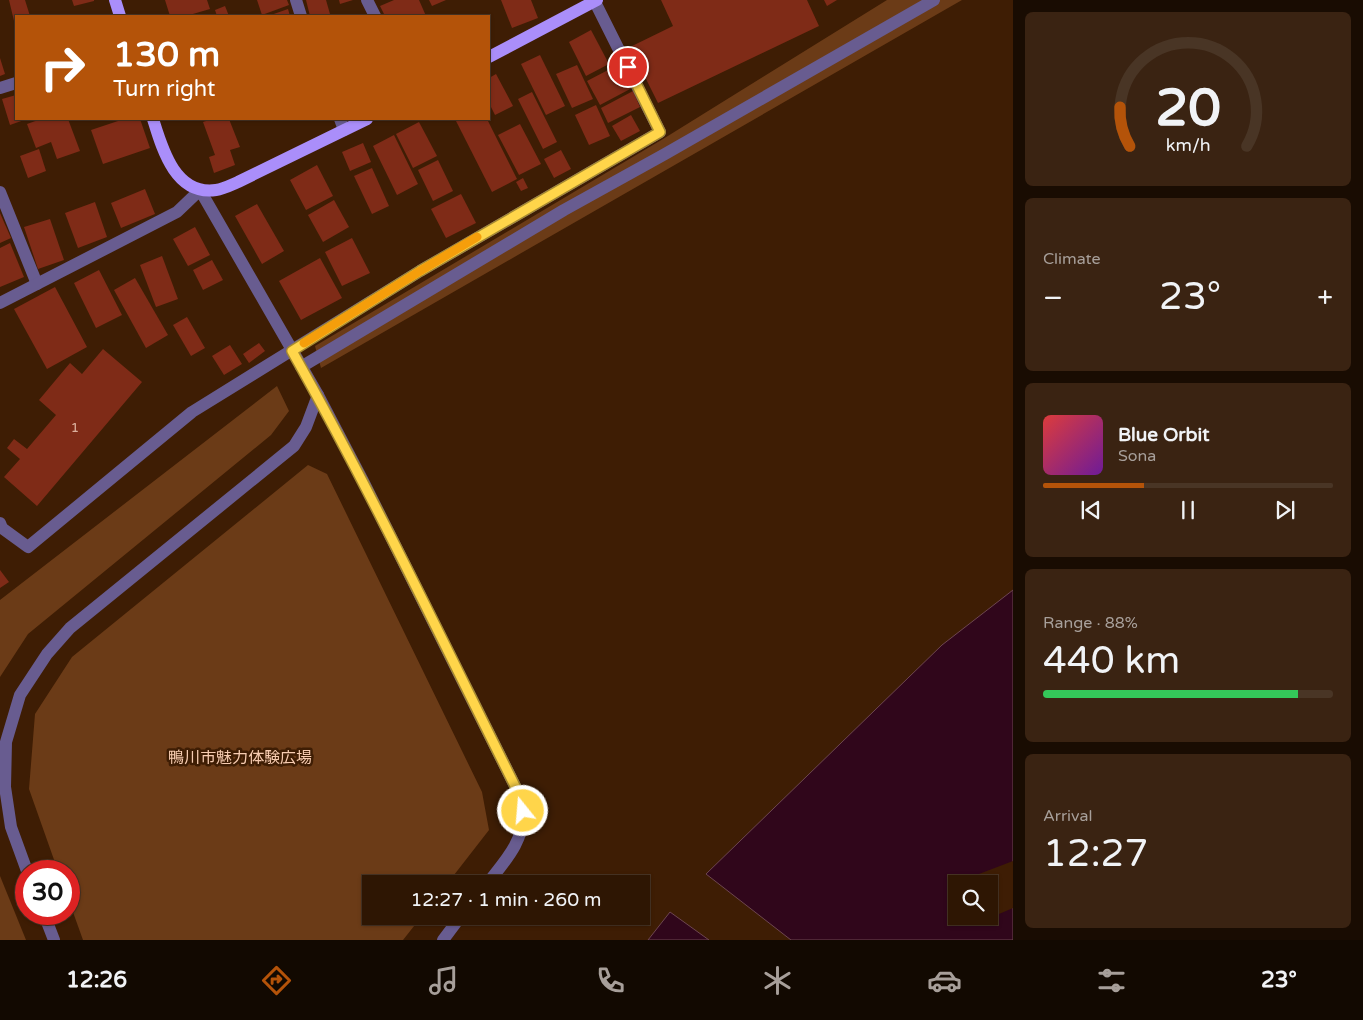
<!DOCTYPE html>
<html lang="en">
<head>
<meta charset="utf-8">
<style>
  :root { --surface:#2e1603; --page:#3a2312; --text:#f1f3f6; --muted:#a79f9a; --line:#493525; --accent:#b45309 }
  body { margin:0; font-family:"Varela Round","Noto Sans JP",sans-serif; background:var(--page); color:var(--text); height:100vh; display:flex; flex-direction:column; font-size:19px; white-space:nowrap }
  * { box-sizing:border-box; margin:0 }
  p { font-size:16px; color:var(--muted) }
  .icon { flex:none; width:28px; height:28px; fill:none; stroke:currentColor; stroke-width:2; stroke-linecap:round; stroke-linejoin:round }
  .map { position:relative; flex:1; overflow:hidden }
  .details { display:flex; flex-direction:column; gap:12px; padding:12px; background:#190c02; width:350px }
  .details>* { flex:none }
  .guide { position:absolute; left:15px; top:15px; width:475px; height:105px; border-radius:0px; box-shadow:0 1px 4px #0004,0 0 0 1px var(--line); background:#b45309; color:#fff; overflow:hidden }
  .buttons { position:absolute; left:948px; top:875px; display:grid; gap:10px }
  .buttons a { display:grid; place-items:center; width:50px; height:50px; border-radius:0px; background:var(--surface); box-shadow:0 1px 4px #0004,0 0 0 1px var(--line); font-size:25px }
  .speed { position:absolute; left:15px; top:860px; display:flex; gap:10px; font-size:25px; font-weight:700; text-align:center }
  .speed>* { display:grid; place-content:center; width:65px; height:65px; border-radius:50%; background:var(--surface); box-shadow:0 1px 4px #0004,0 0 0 1px var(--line); line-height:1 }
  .speed .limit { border:8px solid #d22; background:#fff; color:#111 }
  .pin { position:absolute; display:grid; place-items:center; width:42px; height:42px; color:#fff; margin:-21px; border:2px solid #fff; border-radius:50%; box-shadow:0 1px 5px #0007 }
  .me { position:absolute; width:55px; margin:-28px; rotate:343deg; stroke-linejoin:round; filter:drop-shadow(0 0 4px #0008) }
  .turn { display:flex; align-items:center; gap:18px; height:105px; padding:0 15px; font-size:22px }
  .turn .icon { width:65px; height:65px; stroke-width:2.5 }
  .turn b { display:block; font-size:35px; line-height:42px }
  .big { font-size:38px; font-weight:600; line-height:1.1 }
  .details .widget { flex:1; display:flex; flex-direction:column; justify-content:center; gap:8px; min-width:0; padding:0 18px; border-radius:8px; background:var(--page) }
  .details .dial { align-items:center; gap:0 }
  .dial svg { height:130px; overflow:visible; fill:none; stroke:var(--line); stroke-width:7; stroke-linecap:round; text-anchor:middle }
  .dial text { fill:var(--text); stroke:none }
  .song { display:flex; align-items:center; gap:15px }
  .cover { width:60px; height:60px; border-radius:8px; background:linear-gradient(135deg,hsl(0 70% 55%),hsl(280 70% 35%)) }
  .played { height:5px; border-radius:2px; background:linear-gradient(90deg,var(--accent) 35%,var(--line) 35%) }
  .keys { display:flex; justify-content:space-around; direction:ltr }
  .heat { display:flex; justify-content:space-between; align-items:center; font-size:28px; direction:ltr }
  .charge { height:8px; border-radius:4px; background:linear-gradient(90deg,#34c759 88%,var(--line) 0) }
  .trip { position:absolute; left:362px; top:875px; width:288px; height:50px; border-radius:0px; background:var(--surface); box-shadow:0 1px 4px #0004,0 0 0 1px var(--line); font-weight:600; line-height:50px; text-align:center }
  .dock { display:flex; height:80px; justify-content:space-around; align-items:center; background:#120901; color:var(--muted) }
  .dock .icon { width:35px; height:35px }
  .dock .active { color:var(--accent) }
  .dock b { font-size:22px; color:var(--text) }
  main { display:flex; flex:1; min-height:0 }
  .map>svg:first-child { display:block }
  .green { fill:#6b3b17 }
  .water { fill:#30061b; stroke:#6d4650; fill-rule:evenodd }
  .pier { fill:#3e1d04 }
  .building { fill:#7f2b17 }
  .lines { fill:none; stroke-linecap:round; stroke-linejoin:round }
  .minor { stroke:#685c90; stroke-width:12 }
  .major { stroke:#aa8efa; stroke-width:12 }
  .route-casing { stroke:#a68a30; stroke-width:12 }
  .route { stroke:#ffd54a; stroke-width:9 }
  .slow { stroke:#f59e0b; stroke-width:9 }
  .labels { text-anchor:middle; stroke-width:5; stroke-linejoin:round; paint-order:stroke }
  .number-label { font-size:14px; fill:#dbb09d }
  .park-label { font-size:16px; fill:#f7ccb1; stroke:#3e1d04 }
</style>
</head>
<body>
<main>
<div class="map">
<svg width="1013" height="940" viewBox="0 0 1013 940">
  <rect width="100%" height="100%" fill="#3e1d04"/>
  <!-- green -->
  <g class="green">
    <polygon points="887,0 962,0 321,368 315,346 663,139"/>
    <polygon points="277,386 289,411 271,435 28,634 0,677 0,600"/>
    <polygon points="308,465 327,474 482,792 489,830 447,884 371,884 371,916 422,916 403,940 83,940 69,901 69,871 58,871 29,789 35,714 72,657"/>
    <polygon points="0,876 26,940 0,940"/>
  </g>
  <!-- water -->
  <g class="water">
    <path d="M1013,590V940H791L706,874L942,645ZM956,884H989V916H956Z"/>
    <polygon points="670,912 709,940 648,940"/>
  </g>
  <!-- pier -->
  <polygon class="pier" points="1013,861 1013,908 978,923 974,916 989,916 989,884 958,884 958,882"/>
  <!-- building -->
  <g class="building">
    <polygon points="9,0 25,0 30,16 16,16 16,21 14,21"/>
    <polygon points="72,0 94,0 94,1 74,6"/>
    <polygon points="165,0 207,0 210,9 186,16 170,16"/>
    <polygon points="257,0 287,0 289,5 262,15"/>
    <polygon points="306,0 326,0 330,14 310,16"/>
    <polygon points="339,0 353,0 340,4"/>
    <polygon points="394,0 419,0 426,16 385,16 380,6"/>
    <polygon points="429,0 446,0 432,6"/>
    <polygon points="501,0 531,0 538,18 512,28"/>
    <polygon points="661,0 807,0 819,26 658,103 630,47 673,26"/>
    <polygon points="824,0 837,0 827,6"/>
    <polygon points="225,6 229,16 217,16 215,10"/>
    <polygon points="288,9 290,16 268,16"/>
    <polygon points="591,30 609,64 586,76 569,42"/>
    <polygon points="540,55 565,106 546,115 521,64"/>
    <polygon points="0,58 5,74 0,76"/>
    <polygon points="577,65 593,99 572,108 556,74"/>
    <polygon points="610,69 618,83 627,78 632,88 600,105 587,81"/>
    <polygon points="496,74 513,106 495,115 489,103 489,78"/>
    <polygon points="633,91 640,107 608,123 601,108"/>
    <polygon points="532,92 557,142 543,149 518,99"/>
    <polygon points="16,95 16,119 27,119 10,125 2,99"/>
    <polygon points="596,105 610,136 589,145 575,115"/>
    <polygon points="631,115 640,131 621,141 612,126"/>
    <polygon points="41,119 68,119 80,151 57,159 51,142 36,148 27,124"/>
    <polygon points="124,119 140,119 150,148 103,164 91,130"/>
    <polygon points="212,119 229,119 240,147 230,150 235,165 214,173 209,157 215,155 203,122"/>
    <polygon points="455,119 487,119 517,179 492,192"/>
    <polygon points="419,122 437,156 413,168 396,134"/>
    <polygon points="520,124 541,164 519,175 498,135"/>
    <polygon points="394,135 418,184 397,195 373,146"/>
    <polygon points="363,143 371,162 350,171 342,152"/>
    <polygon points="39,149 46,171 28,178 20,156"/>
    <polygon points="561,150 571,169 554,178 544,159"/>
    <polygon points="438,160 453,191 433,201 418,170"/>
    <polygon points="317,165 333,196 306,210 290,180"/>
    <polygon points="372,168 389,206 372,214 354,176"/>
    <polygon points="523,178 528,188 521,191 516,182"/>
    <polygon points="145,189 155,214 121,228 111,203"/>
    <polygon points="461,194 476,223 446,238 431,209"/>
    <polygon points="334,200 349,227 323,242 308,215"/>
    <polygon points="95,202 107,237 78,248 65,213"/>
    <polygon points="257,204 284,251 262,264 235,216"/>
    <polygon points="0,213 11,238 0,243"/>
    <polygon points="50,219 64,260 38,269 24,227"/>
    <polygon points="195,227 210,255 188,266 173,239"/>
    <polygon points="352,238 370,273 342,286 325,252"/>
    <polygon points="10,243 24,277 0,287 0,248"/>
    <polygon points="162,256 178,299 156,307 140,265"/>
    <polygon points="320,258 342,298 301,320 279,281"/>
    <polygon points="212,260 223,280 203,290 193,270"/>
    <polygon points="99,270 122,315 96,328 74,283"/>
    <polygon points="135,278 168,335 146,348 114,290"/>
    <polygon points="55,287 87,347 47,369 14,309"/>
    <polygon points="187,317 205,348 191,356 173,325"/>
    <polygon points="259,343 265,351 249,363 243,354"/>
    <polygon points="230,345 242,364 224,375 212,356"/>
    <polygon points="103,349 142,382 37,506 4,477 20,459 7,448 14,439 27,449 56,415 39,400 70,363 82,374"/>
    <polygon points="0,570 9,582 0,588"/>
  </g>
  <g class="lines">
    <!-- minor -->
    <g class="minor">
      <polyline points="296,0 301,16"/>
      <polyline points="367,0 375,16"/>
      <polyline points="0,88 16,83"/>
      <polyline points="340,119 344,130"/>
      <polyline points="0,192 37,284"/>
      <path d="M0,303L177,212L200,190L318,395L363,481L518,792C520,798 522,805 523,811C525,841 504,862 487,884"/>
      <polyline points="301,367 564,210 665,154 934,0"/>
      <polyline points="0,523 2,528 28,547 192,412 420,271 660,132 594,0"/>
      <polyline points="27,871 11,827 5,787 6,742 20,695 47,654 70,628 294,446 306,427 318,395"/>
      <polyline points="44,914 54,940"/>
      <polyline points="443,940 461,916"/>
    </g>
    <!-- major -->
    <g class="major">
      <polyline points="115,0 120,16"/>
      <polyline points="489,57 597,0"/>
      <path d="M153,119C162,148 175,196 216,190C223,189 231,185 238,182L367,119"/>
    </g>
  </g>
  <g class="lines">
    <!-- route casing -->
    <g class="route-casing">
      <path id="route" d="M523,811L518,792C444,644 373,495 292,351L420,271L660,132L628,67"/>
    </g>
    <!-- route -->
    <use href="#route" class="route"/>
    <!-- slow -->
    <polyline class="slow" points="304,343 420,271 477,237"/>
  </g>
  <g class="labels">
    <!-- number labels -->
    <g class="number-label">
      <text x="75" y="432">1</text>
    </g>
    <!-- park labels -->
    <g class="park-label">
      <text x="240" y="763">鴨川市魅力体験広場</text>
    </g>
  </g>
</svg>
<div class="buttons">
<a><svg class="icon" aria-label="search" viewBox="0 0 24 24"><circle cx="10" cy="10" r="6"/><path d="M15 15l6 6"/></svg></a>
</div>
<div class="speed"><div class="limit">30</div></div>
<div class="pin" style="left:628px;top:67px;background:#d93025"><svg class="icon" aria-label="arrive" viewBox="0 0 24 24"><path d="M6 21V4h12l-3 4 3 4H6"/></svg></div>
<svg class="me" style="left:523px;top:811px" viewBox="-20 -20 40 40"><circle r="17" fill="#ffd54a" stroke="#fff" stroke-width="3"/><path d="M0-11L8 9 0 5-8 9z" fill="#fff"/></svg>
<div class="trip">12:27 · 1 min · 260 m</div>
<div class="guide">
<div class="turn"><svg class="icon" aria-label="right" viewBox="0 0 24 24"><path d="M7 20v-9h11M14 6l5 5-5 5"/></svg><div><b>130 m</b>Turn right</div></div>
</div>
</div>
<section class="details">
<div class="widget dial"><svg viewBox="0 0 100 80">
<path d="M14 69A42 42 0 1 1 86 69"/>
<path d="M14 69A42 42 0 0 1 8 45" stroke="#b45309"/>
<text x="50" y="56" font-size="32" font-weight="700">20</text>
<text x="50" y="72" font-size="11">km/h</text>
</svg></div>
<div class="widget"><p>Climate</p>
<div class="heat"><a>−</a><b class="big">23°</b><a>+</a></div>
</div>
<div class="widget">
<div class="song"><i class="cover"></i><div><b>Blue Orbit</b><p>Sona</p></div></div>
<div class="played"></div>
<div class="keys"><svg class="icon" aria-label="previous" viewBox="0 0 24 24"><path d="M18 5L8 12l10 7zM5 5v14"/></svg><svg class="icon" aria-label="pause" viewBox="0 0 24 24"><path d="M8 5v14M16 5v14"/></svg><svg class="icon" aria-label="next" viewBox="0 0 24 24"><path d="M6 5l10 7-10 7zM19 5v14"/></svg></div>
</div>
<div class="widget"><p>Range · 88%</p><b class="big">440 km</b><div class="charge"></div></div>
<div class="widget"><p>Arrival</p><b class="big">12:27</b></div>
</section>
</main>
<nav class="dock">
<b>12:26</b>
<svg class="icon active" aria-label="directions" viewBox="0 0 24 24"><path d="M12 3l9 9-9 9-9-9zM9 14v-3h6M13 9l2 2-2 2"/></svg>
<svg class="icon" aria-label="music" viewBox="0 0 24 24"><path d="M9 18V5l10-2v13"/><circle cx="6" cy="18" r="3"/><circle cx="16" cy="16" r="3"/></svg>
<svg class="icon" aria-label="phone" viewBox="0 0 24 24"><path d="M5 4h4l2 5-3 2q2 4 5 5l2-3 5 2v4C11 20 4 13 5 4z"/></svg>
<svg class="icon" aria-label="climate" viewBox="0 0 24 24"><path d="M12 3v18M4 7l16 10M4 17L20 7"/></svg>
<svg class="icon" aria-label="car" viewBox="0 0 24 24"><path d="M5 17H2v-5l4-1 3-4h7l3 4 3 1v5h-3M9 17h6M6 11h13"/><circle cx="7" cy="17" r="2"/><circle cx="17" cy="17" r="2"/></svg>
<svg class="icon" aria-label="filters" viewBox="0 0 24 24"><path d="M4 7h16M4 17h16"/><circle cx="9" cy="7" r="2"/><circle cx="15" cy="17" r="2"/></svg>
<b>23°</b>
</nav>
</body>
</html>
